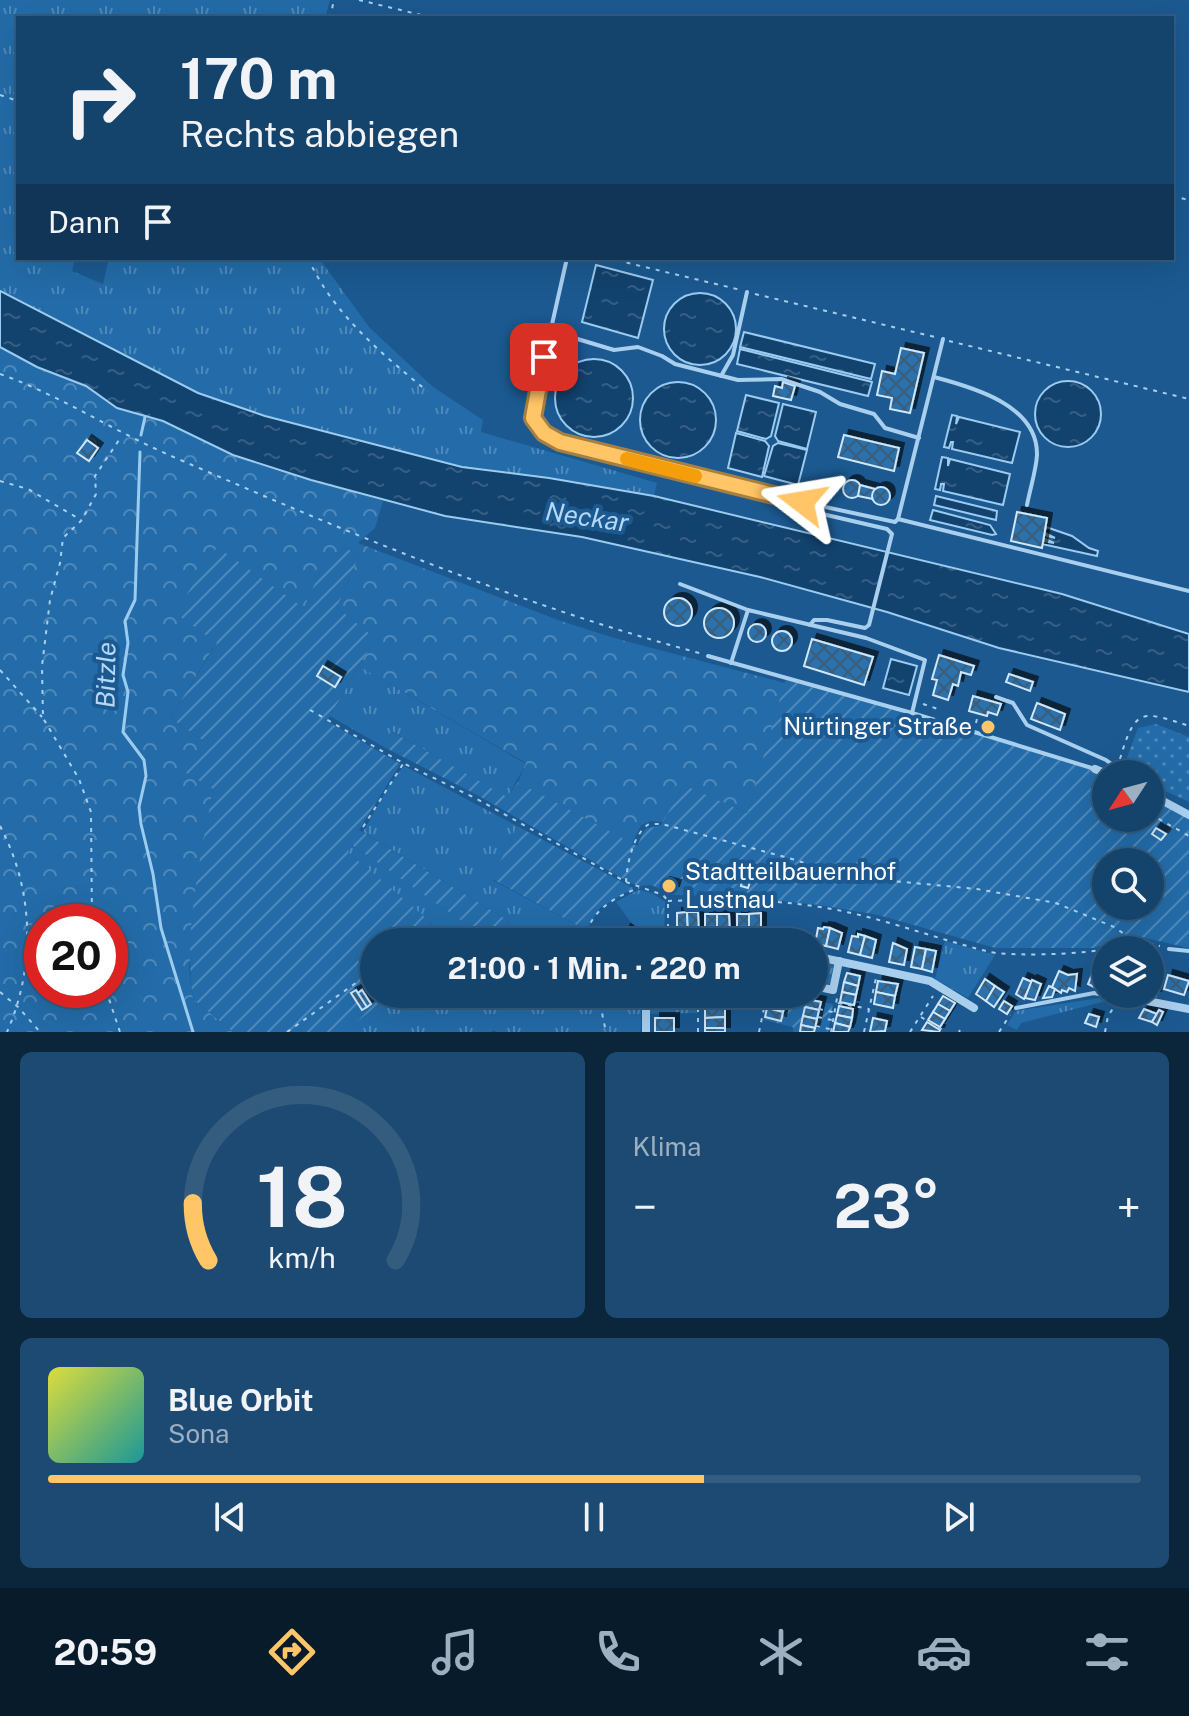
<!DOCTYPE html>
<html lang="de">
<head>
<meta charset="utf-8">
<style>
  :root { --surface:#14436c; --page:#1d4a72; --text:#f1f3f6; --muted:#9db0c2; --line:#335c7f; --accent:#ffc567 }
  body { margin:0; font-family:"Public Sans",sans-serif; background:var(--page); color:var(--text); height:100vh; display:flex; flex-direction:column; font-size:30px; white-space:nowrap }
  * { box-sizing:border-box; margin:0 }
  p { font-size:26px; color:var(--muted) }
  .icon { flex:none; width:44px; height:44px; fill:none; stroke:currentColor; stroke-width:2; stroke-linecap:round; stroke-linejoin:round }
  .map { position:relative; height:1032px; overflow:hidden }
  .details { display:flex; flex-direction:column; gap:20px; padding:20px; background:#0b253b; flex:1 }
  .details>* { flex:none }
  .banner { position:absolute; left:16px; top:16px; width:1158px; height:244px; border-radius:0px; box-shadow:0 8px 32px #0002,0 0 0 2px var(--line); background:#14436c; color:var(--text); overflow:hidden }
  .needle { width:52px; rotate:234deg }
  .controls { position:absolute; left:1092px; top:760px; display:grid; gap:16px }
  .controls a { display:grid; place-items:center; width:72px; height:72px; border-radius:50%; background:var(--surface); box-shadow:0 8px 32px #0002,0 0 0 2px var(--line); font-size:40px }
  .speed { position:absolute; left:24px; top:904px; display:flex; gap:16px; font-size:40px; font-weight:700; text-align:center }
  .speed>* { display:grid; place-content:center; width:104px; height:104px; border-radius:50%; background:var(--surface); box-shadow:0 8px 32px #0002,0 0 0 2px var(--line); line-height:1 }
  .speed .limit { border:12px solid #d22; background:#fff; color:#111 }
  .pin { position:absolute; display:grid; place-items:center; width:68px; height:68px; color:#fff; margin:-34px; border-radius:16px; box-shadow:0 4px 12px #0006 }
  .me { position:absolute; width:88px; margin:-44px; rotate:284deg; stroke-linejoin:round; filter:drop-shadow(0 0 6px #0008) }
  .turn { display:flex; align-items:center; gap:28px; height:168px; padding:0 32px; font-size:36px }
  .turn .icon { width:104px; height:104px; stroke-width:2.5 }
  .turn b { display:block; font-size:56px; line-height:68px }
  .then { display:flex; align-items:center; height:76px; padding:0 32px; background:#0003; gap:16px; font-size:30px }
  .big { font-size:60px; font-weight:700; line-height:1.1 }
  .details .tile { flex:1; display:flex; flex-direction:column; justify-content:center; gap:12px; min-width:0; padding:0 28px; border-radius:12px; background:var(--page) }
  .details .dial { align-items:center; gap:0 }
  .dial svg { height:208px; overflow:visible; fill:none; stroke:var(--line); stroke-width:7; stroke-linecap:round; text-anchor:middle }
  .dial text { fill:var(--text); stroke:none }
  .song { display:flex; align-items:center; gap:24px }
  .cover { width:96px; height:96px; border-radius:12px; background:linear-gradient(135deg,hsl(60 70% 55%),hsl(180 70% 35%)) }
  .played { height:8px; border-radius:4px; background:linear-gradient(90deg,var(--accent) 60%,var(--line) 60%) }
  .keys { display:flex; justify-content:space-around; direction:ltr }
  .heat { display:flex; justify-content:space-between; align-items:center; font-size:44px; direction:ltr }
  .details .tiles { flex:1; display:grid; gap:20px; grid-template-columns:1fr 1fr }
  .tile:last-child { grid-column:span 2 }
  .trip { position:absolute; left:360px; top:928px; width:468px; height:80px; border-radius:40px; background:var(--surface); box-shadow:0 8px 32px #0002,0 0 0 2px var(--line); font-weight:700; line-height:80px; text-align:center }
  .tabs { display:flex; height:128px; justify-content:space-around; align-items:center; background:#081b2b; color:var(--muted) }
  .tabs .icon { width:56px; height:56px }
  .tabs .current { color:var(--accent) }
  .tabs b { font-size:36px; color:var(--text) }
  .map>svg:first-child { display:block }
  .grass { fill:url(#grass-tufts) }
  .forest { fill:url(#forest-crowns); fill-rule:evenodd }
  .park { fill:url(#park-dots) }
  .garden { fill:url(#garden-furrows); fill-rule:evenodd }
  .water { fill:url(#water-ripples); stroke:#9ccbf0; stroke-width:2 }
  .lines { fill:none; stroke-linecap:round; stroke-linejoin:round }
  .stream { stroke:#9ccbf0; stroke-width:3 }
  .building { fill:url(#building-cross-hatch); stroke:#cfe7fa; stroke-width:2; filter:url(#shadow) }
  .path { stroke:#a9cfee; stroke-width:2; stroke-dasharray:4 6; stroke-linecap:butt }
  .lane { stroke:#a9cfee; stroke-width:4 }
  .street { stroke:#a9cfee; stroke-width:8 }
  .route-casing { stroke:#a68043; stroke-width:20 }
  .route { stroke:#ffc567; stroke-width:14 }
  .slow { stroke:#f59e0b; stroke-width:14 }
  .poi-dot { fill:#ffc567; stroke:#1b5990; stroke-width:3 }
  .labels { text-anchor:middle; stroke-width:8; stroke-linejoin:round; paint-order:stroke }
  .poi-label { font-size:24px; fill:#fff; stroke:#1b5990; text-anchor:end }
  .water-label { font-size:26px; font-style:italic; fill:#b5d8f5; stroke:#1b5990 }
</style>
</head>
<body>
<div class="map">
<svg width="1189" height="1032" viewBox="0 0 1189 1032">
  <defs>
    <pattern id="grass-tufts" width="24" height="20" patternUnits="userSpaceOnUse" patternTransform="scale(2)"><rect width="24" height="20" fill="#236ca9"/><path d="M3 7l-1-3M5 7V3M7 7l1-3M15 17l-1-3M17 17v-4M19 17l1-3" fill="none" stroke="#4f89ba"/></pattern>
    <pattern id="forest-crowns" width="20" height="18" patternUnits="userSpaceOnUse" patternTransform="scale(2)"><rect width="20" height="18" fill="#236ca9"/><path d="M2 6a3 3 0 1 1 6 0M12 15a3 3 0 1 1 6 0" fill="none" stroke="#4f89ba"/></pattern>
    <pattern id="park-dots" width="8" height="8" patternUnits="userSpaceOnUse" patternTransform="scale(2)"><rect width="8" height="8" fill="#236ca9"/><path d="M2 2h.1M6 6h.1" fill="none" stroke="#4f89ba" stroke-width="1.8" stroke-linecap="round"/></pattern>
    <pattern id="garden-furrows" width="10" height="10" patternUnits="userSpaceOnUse" patternTransform="scale(2)"><rect width="10" height="10" fill="#236ca9"/><path d="M-1 1l2-2M0 10L10 0M9 11l2-2" fill="none" stroke="#4f89ba"/></pattern>
    <pattern id="water-ripples" width="26" height="14" patternUnits="userSpaceOnUse" patternTransform="scale(2)"><rect width="26" height="14" fill="#12426e"/><path d="M2 4q2-2 4 0t4 0M15 11q2-2 4 0t4 0" fill="none" stroke="#365e84"/></pattern>
    <pattern id="building-cross-hatch" width="8" height="8" patternUnits="userSpaceOnUse" patternTransform="scale(2)"><rect width="8" height="8" fill="#2971ae"/><path d="M0 0l8 8M0 8l8-8" fill="none" stroke="#3e5b73"/></pattern>
    <filter id="shadow"><feDropShadow dx="5" dy="-5" stdDeviation="0" flood-color="#0009"/></filter>
  </defs>
  <rect width="100%" height="100%" fill="#1b5990"/>
  <!-- grass -->
  <g class="grass">
    <polygon points="0,0 330,0 325,18 18,18 18,258 75,258 72,271 103,284 109,258 319,258 369,327 433,387 483,420 481,432 657,483 654,496 549,478 462,467 265,416 198,393 0,291"/>
    <polygon points="359,666 526,764 507,798 392,731 382,746 330,716"/>
    <polygon points="404,766 517,826 492,880 586,930 587,942 493,942 509,921 363,832 389,785"/>
    <polygon points="352,845 492,942 420,942 416,937 432,924 348,852"/>
    <polygon points="638,890 652,893 665,902 664,941 645,942 616,902"/>
    <polygon points="945,941 995,955 968,998 935,979"/>
    <polygon points="817,961 834,965 830,984 814,981"/>
    <polygon points="393,994 598,994 601,1007 641,1007 641,1029 640,1032 496,1032 494,1030 491,1032 343,1032"/>
    <polygon points="1099,998 1106,1001 1021,1023 1017,1030 1007,1025 1016,1011"/>
    <polygon points="698,999 698,1013 646,1014 646,1000"/>
  </g>
  <!-- forest -->
  <path class="forest" d="M0,347L37,367L86,386L117,408L163,421L233,455L383,501L375,528L358,543L558,620L614,638L785,683L747,813L684,785L663,822L651,821L641,825L632,844L518,782L526,763L359,666L375,638L337,607L359,556L346,548L323,565L304,608L217,642L170,718L204,741L213,789L197,880L189,969L193,999L233,1032H0ZM42,922H110V990H42Z"/>
  <!-- park -->
  <polygon class="park" points="1156,724 1189,737 1189,802 1150,784 1150,774 1128,774 1122,771 1138,728"/>
  <!-- garden -->
  <g class="garden">
    <path d="M217,547L304,608L323,565L346,548L359,556L337,607L375,638L327,721L400,764L359,830L509,921L492,942L352,845L348,852L432,923L417,937L420,942H374V994H393L343,1032H233L193,999C183,930 201,857 213,789L186,773L204,741L170,718L217,643L175,613Z"/>
    <path d="M786,678L912,713L1106,774V818H1150V794L1189,815V948L1137,936L1094,948H995L878,915L819,905L732,896L674,895L651,885L639,886L627,881L479,796L382,746L391,731L507,797L518,782L637,846L645,829L661,825L684,785L747,813ZM1106,862H1150V906H1106Z"/>
    <polygon points="517,826 633,888 600,908 586,930 492,879"/>
    <polygon points="787,994 801,994 801,997 807,999 800,1032 793,1032 793,1027 764,1020 765,1017 781,1020"/>
    <polygon points="821,1002 833,1004 828,1032 814,1032"/>
  </g>
  <!-- water -->
  <g class="water">
    <polygon points="596,265 653,280 638,338 582,322"/>
    <polygon points="0,291 198,393 265,416 462,467 549,478 654,496 1062,594 1189,634 1189,692 999,648 887,612 760,577 582,537 445,516 311,480 233,455 163,421 117,408 86,386 37,367 0,347"/>
    <circle cx="700" cy="329" r="36"/>
    <polygon points="744,332 875,364 871,379 740,347"/>
    <polygon points="740,349 872,382 868,396 737,364"/>
    <circle cx="594" cy="398" r="39"/>
    <circle cx="1068" cy="414" r="33"/>
    <circle cx="678" cy="420" r="38"/>
    <polygon points="746,395 779,403 771,436 766,439 737,431"/>
    <polygon points="783,404 816,412 807,449 778,441 775,436"/>
    <polygon points="952,415 957,416 956,424 959,417 1020,432 1012,463 952,449 953,442 951,442 949,448 944,447"/>
    <polygon points="736,433 765,441 769,446 762,477 728,468"/>
    <polygon points="778,443 807,450 798,485 764,476 773,446"/>
    <polygon points="942,457 948,458 948,466 950,459 1010,474 1003,505 943,491 944,484 941,484 940,490 935,489"/>
    <polygon points="936,496 997,511 996,520 934,505"/>
    <polygon points="933,510 990,525 996,534 992,535 930,520"/>
    <polygon points="1046,527 1072,536 1089,548 1098,551 1097,556 1042,544 1043,541 1054,543 1043,538 1044,535 1055,538 1045,533"/>
    <polygon points="891,659 917,666 909,695 883,688"/>
  </g>
  <g class="lines">
    <!-- stream -->
    <g class="stream">
      <polyline points="141,435 145,417"/>
      <polyline points="140,452 135,600 125,621 128,643 123,675 128,692 123,732 144,760 146,776 139,807 141,824 153,874 161,928 193,1032"/>
    </g>
  </g>
  <!-- building -->
  <g class="building">
    <polygon points="901,348 924,353 910,413 890,409 892,398 877,395 882,371 895,374"/>
    <polygon points="783,382 795,386 791,400 773,396 775,386 782,388"/>
    <polygon points="844,435 899,448 894,471 838,457"/>
    <polygon points="87,440 98,448 89,461 77,453"/>
    <circle cx="852" cy="489" r="9"/>
    <polygon points="860,485 875,489 873,499 858,496"/>
    <circle cx="881" cy="496" r="9"/>
    <polygon points="1017,512 1047,518 1042,548 1011,541"/>
    <circle cx="678" cy="612" r="14"/>
    <circle cx="719" cy="623" r="15"/>
    <circle cx="757" cy="633" r="9"/>
    <circle cx="782" cy="641" r="10"/>
    <polygon points="812,639 873,657 864,685 804,666"/>
    <polygon points="939,655 974,666 971,675 961,672 958,686 953,684 948,700 933,695 937,680 932,679"/>
    <polygon points="323,666 341,677 335,687 317,676"/>
    <polygon points="1009,674 1033,682 1030,691 1006,682"/>
    <polygon points="973,696 1001,704 997,715 988,712 987,716 969,711"/>
    <polygon points="1037,703 1065,714 1060,730 1031,719"/>
    <polygon points="1156,828 1166,834 1161,840 1152,834"/>
    <polygon points="744,874 752,876 748,888 741,886"/>
    <polygon points="665,882 676,885 674,891 662,888"/>
    <polygon points="687,912 688,933 677,934 677,913"/>
    <polygon points="687,912 698,912 699,933 688,933"/>
    <polygon points="761,913 761,935 749,935 749,914"/>
    <rect x="705" y="914" width="12" height="21"/>
    <polygon points="717,914 729,914 730,935 717,935"/>
    <rect x="737" y="914" width="12" height="21"/>
    <polygon points="824,927 830,928 826,946 815,944 818,928 823,929"/>
    <polygon points="830,928 842,933 838,949 826,946"/>
    <polygon points="626,929 640,940 639,942 618,942"/>
    <polygon points="858,934 865,936 860,955 848,952 852,936 858,937"/>
    <polygon points="865,936 876,940 872,958 860,955"/>
    <polygon points="893,943 907,949 904,965 889,962"/>
    <polygon points="915,947 926,949 922,969 911,967"/>
    <polygon points="926,949 936,951 932,972 922,969"/>
    <polygon points="1095,967 1103,971 1096,988 1088,984"/>
    <polygon points="1059,971 1068,975 1077,974 1075,991 1069,988 1067,992 1062,990 1061,993 1052,987"/>
    <polygon points="1103,971 1106,972 1105,990 1097,986"/>
    <polygon points="847,973 860,976 858,986 844,982"/>
    <polygon points="1150,975 1155,977 1152,987 1158,989 1156,996 1150,994"/>
    <polygon points="1168,975 1189,981 1184,995 1164,989"/>
    <polygon points="1023,978 1032,982 1024,999 1016,994"/>
    <polygon points="985,979 995,986 986,1001 976,994"/>
    <polygon points="1032,980 1041,984 1035,1000 1025,998"/>
    <polygon points="878,981 898,984 895,996 876,992"/>
    <polygon points="844,982 858,986 856,995 842,992"/>
    <polygon points="995,986 1004,992 994,1007 986,1001"/>
    <polygon points="1049,986 1055,989 1052,997 1043,998"/>
    <polygon points="356,990 367,1007 362,1010 351,993"/>
    <polygon points="362,990 371,1004 367,1007 358,993"/>
    <polygon points="842,992 856,995 854,1005 840,1002"/>
    <polygon points="876,992 895,996 893,1008 874,1004"/>
    <rect x="609" y="994" width="15" height="10"/>
    <rect x="655" y="994" width="19" height="6"/>
    <polygon points="708,994 730,994 729,999 708,999"/>
    <polygon points="770,994 786,995 785,1003 769,1000"/>
    <polygon points="943,996 955,1003 950,1011 938,1004"/>
    <polygon points="807,999 821,1002 819,1010 805,1007"/>
    <rect x="629" y="1000" width="12" height="7"/>
    <polygon points="769,1000 785,1003 783,1012 767,1008"/>
    <polygon points="1004,1001 1012,1006 1007,1014 999,1009"/>
    <polygon points="938,1004 950,1011 945,1019 933,1012"/>
    <polygon points="839,1006 853,1009 852,1018 837,1015"/>
    <polygon points="705,1007 725,1007 725,1017 705,1018"/>
    <polygon points="805,1007 819,1010 817,1019 803,1016"/>
    <polygon points="767,1008 783,1012 781,1021 765,1017"/>
    <polygon points="1144,1009 1157,1014 1152,1022 1139,1018"/>
    <polygon points="1159,1010 1163,1012 1157,1025 1152,1022"/>
    <polygon points="933,1012 945,1019 940,1027 928,1020"/>
    <polygon points="1089,1014 1099,1017 1096,1027 1085,1023"/>
    <polygon points="837,1015 852,1018 850,1027 835,1023"/>
    <polygon points="803,1016 817,1019 815,1028 801,1025"/>
    <polygon points="725,1017 725,1028 705,1028 705,1018"/>
    <rect x="655" y="1018" width="19" height="14"/>
    <polygon points="873,1018 887,1021 885,1031 870,1032"/>
    <polygon points="927,1022 940,1030 939,1032 922,1030"/>
    <polygon points="835,1023 850,1027 848,1032 833,1032"/>
    <polygon points="801,1025 815,1028 814,1032 800,1032"/>
    <rect x="705" y="1028" width="20" height="4"/>
  </g>
  <g class="lines">
    <!-- path -->
    <g class="path">
      <polyline points="359,0 434,18"/>
      <polyline points="330,18 334,0"/>
      <polyline points="0,95 18,101"/>
      <polyline points="1172,196 1189,200"/>
      <path d="M308,258C333,314 381,353 427,391"/>
      <polyline points="607,258 741,290"/>
      <polyline points="755,294 935,337"/>
      <polyline points="949,341 1189,399"/>
      <path d="M0,374C59,395 112,430 169,455C344,531 518,605 703,654"/>
      <polyline points="0,481 28,489 81,520"/>
      <polyline points="0,670 42,717"/>
      <polyline points="923,704 938,709 938,711"/>
      <polyline points="310,710 403,763 477,799 626,882 663,895 668,901 668,942"/>
      <polyline points="976,723 978,714"/>
      <path d="M1120,759C1135,708 1141,710 1189,726"/>
      <polyline points="1100,781 1106,788"/>
      <polyline points="1150,814 1189,836"/>
      <path d="M0,826C34,890 36,966 7,1032"/>
      <polyline points="363,827 403,764"/>
      <path d="M626,882C627,864 633,834 649,824H662L796,860L840,876L977,889L1056,903L1114,927L1133,940"/>
      <path d="M668,901C720,899 768,899 820,907C878,916 933,938 990,952C1013,957 1118,955 1133,940L1160,946"/>
      <polyline points="92,922 91,812 79,779 43,718 42,666 50,600 60,563 63,538 82,520 96,494 95,476 121,437"/>
      <path d="M587,942C584,914 616,896 639,888"/>
      <polyline points="106,990 120,1032"/>
      <polyline points="0,992 18,1007 40,1032"/>
      <polyline points="598,994 606,1032"/>
      <polyline points="838,1003 869,1009"/>
      <polyline points="819,1009 837,1013"/>
      <polyline points="818,1017 836,1021"/>
      <polyline points="921,1017 946,1032"/>
      <polyline points="816,1026 834,1030"/>
      <polyline points="287,1032 374,970"/>
      <polyline points="698,1032 698,994"/>
      <polyline points="759,1032 767,994"/>
      <polyline points="831,1032 837,998"/>
      <polyline points="864,1032 876,978"/>
      <polyline points="910,1032 933,996"/>
      <polyline points="959,1032 960,1030"/>
      <polyline points="999,1032 1010,1015"/>
      <polyline points="1105,1032 1108,1016 1114,1007"/>
    </g>
    <!-- lane -->
    <g class="lane">
      <path d="M567,258L534,404C533,427 541,432 560,442L802,502L895,522L898,519"/>
      <polyline points="551,331 614,350 638,347 662,356 675,364 738,380 781,379 820,392 840,404 874,414 885,428 919,438"/>
      <polyline points="943,339 898,519 1189,591"/>
      <polyline points="721,376 733,355 747,292"/>
      <path d="M934,377C972,387 1038,405 1037,455C1036,471 1030,489 1027,505"/>
      <polyline points="680,584 748,610"/>
      <polyline points="810,625 814,620 827,620 865,628 869,625 892,534 887,529 818,513 815,505"/>
      <polyline points="708,656 912,713 1095,769"/>
      <polyline points="731,663 748,610 866,638 925,660 912,713"/>
      <polyline points="996,697 1013,703 1027,725 1106,760 1117,768 1120,774"/>
      <polyline points="1169,949 1189,951"/>
      <polyline points="1016,1008 1094,993 1117,998"/>
    </g>
    <!-- street -->
    <g class="street">
      <polyline points="1095,769 1107,774"/>
      <polyline points="1150,794 1189,815"/>
      <polyline points="814,956 930,981 974,1008"/>
      <polyline points="814,986 833,990 839,961"/>
      <polyline points="646,994 646,1032"/>
      <polyline points="1119,999 1147,1001 1189,1009"/>
    </g>
  </g>
  <g class="lines">
    <!-- route casing -->
    <g class="route-casing">
      <polyline id="route" points="544,357 533,418 544,433 560,442 802,502"/>
    </g>
    <!-- route -->
    <use href="#route" class="route"/>
    <!-- slow -->
    <polyline class="slow" points="627,459 695,476"/>
  </g>
  <!-- markers -->
  <g class="poi-dot">
    <circle cx="988" cy="727" r="8"/>
    <circle cx="669" cy="886" r="8"/>
  </g>
  <g class="labels">
    <!-- poi labels -->
    <g class="poi-label">
      <text x="972" y="735">Nürtinger Straße</text>
      <text x="685" y="880" text-anchor="start">Stadtteilbauernhof<tspan x="685" dy="28">Lustnau</tspan></text>
    </g>
    <!-- water labels -->
    <g class="water-label">
      <text transform="translate(587 517) rotate(8)" y="9">Neckar</text>
      <text transform="translate(106 675) rotate(-89)" y="9">Bitzle</text>
    </g>
  </g>
</svg>
<div class="controls">
<a><svg class="needle" viewBox="-14 -14 28 28"><path d="M0-13l5 13h-10z" fill="#e53935"/><path d="M0 13l5-13h-10z" fill="#9db0c2"/></svg></a>
<a><svg class="icon" aria-label="search" viewBox="0 0 24 24"><circle cx="10" cy="10" r="6"/><path d="M15 15l6 6"/></svg></a>
<a><svg class="icon" aria-label="layers" viewBox="0 0 24 24"><path d="M12 4l9 5-9 5-9-5zM3 14l9 5 9-5"/></svg></a>
</div>
<div class="speed"><div class="limit">20</div></div>
<div class="pin" style="left:544px;top:357px;background:#d93025"><svg class="icon" aria-label="arrive" viewBox="0 0 24 24"><path d="M6 21V4h12l-3 4 3 4H6"/></svg></div>
<svg class="me" style="left:802px;top:502px" viewBox="-20 -20 40 40"><path d="M0-17L14 15 0 8-14 15z" fill="#ffc567" stroke="#fff" stroke-width="4"/></svg>
<div class="trip">21:00 · 1 Min. · 220 m</div>
<div class="banner">
<div class="turn"><svg class="icon" aria-label="right" viewBox="0 0 24 24"><path d="M7 20v-9h11M14 6l5 5-5 5"/></svg><div><b>170 m</b>Rechts abbiegen</div></div>
<div class="then">Dann<svg class="icon" aria-label="arrive" viewBox="0 0 24 24"><path d="M6 21V4h12l-3 4 3 4H6"/></svg></div>
</div>
</div>
<section class="details">
<div class="tiles">
<div class="tile dial"><svg viewBox="0 0 100 80">
<path d="M14 69A42 42 0 1 1 86 69"/>
<path d="M14 69A42 42 0 0 1 8 47" stroke="#ffc567"/>
<text x="50" y="56" font-size="32" font-weight="700">18</text>
<text x="50" y="72" font-size="11">km/h</text>
</svg></div>
<div class="tile"><p>Klima</p>
<div class="heat"><a>−</a><b class="big">23°</b><a>+</a></div>
</div>
<div class="tile">
<div class="song"><i class="cover"></i><div><b>Blue Orbit</b><p>Sona</p></div></div>
<div class="played"></div>
<div class="keys"><svg class="icon" aria-label="previous" viewBox="0 0 24 24"><path d="M18 5L8 12l10 7zM5 5v14"/></svg><svg class="icon" aria-label="pause" viewBox="0 0 24 24"><path d="M8 5v14M16 5v14"/></svg><svg class="icon" aria-label="next" viewBox="0 0 24 24"><path d="M6 5l10 7-10 7zM19 5v14"/></svg></div>
</div>
</div>
</section>
<nav class="tabs">
<b>20:59</b>
<svg class="icon current" aria-label="directions" viewBox="0 0 24 24"><path d="M12 3l9 9-9 9-9-9zM9 14v-3h6M13 9l2 2-2 2"/></svg>
<svg class="icon" aria-label="music" viewBox="0 0 24 24"><path d="M9 18V5l10-2v13"/><circle cx="6" cy="18" r="3"/><circle cx="16" cy="16" r="3"/></svg>
<svg class="icon" aria-label="phone" viewBox="0 0 24 24"><path d="M5 4h4l2 5-3 2q2 4 5 5l2-3 5 2v4C11 20 4 13 5 4z"/></svg>
<svg class="icon" aria-label="climate" viewBox="0 0 24 24"><path d="M12 3v18M4 7l16 10M4 17L20 7"/></svg>
<svg class="icon" aria-label="car" viewBox="0 0 24 24"><path d="M5 17H2v-5l4-1 3-4h7l3 4 3 1v5h-3M9 17h6M6 11h13"/><circle cx="7" cy="17" r="2"/><circle cx="17" cy="17" r="2"/></svg>
<svg class="icon" aria-label="filters" viewBox="0 0 24 24"><path d="M4 7h16M4 17h16"/><circle cx="9" cy="7" r="2"/><circle cx="15" cy="17" r="2"/></svg>
</nav>
</body>
</html>
